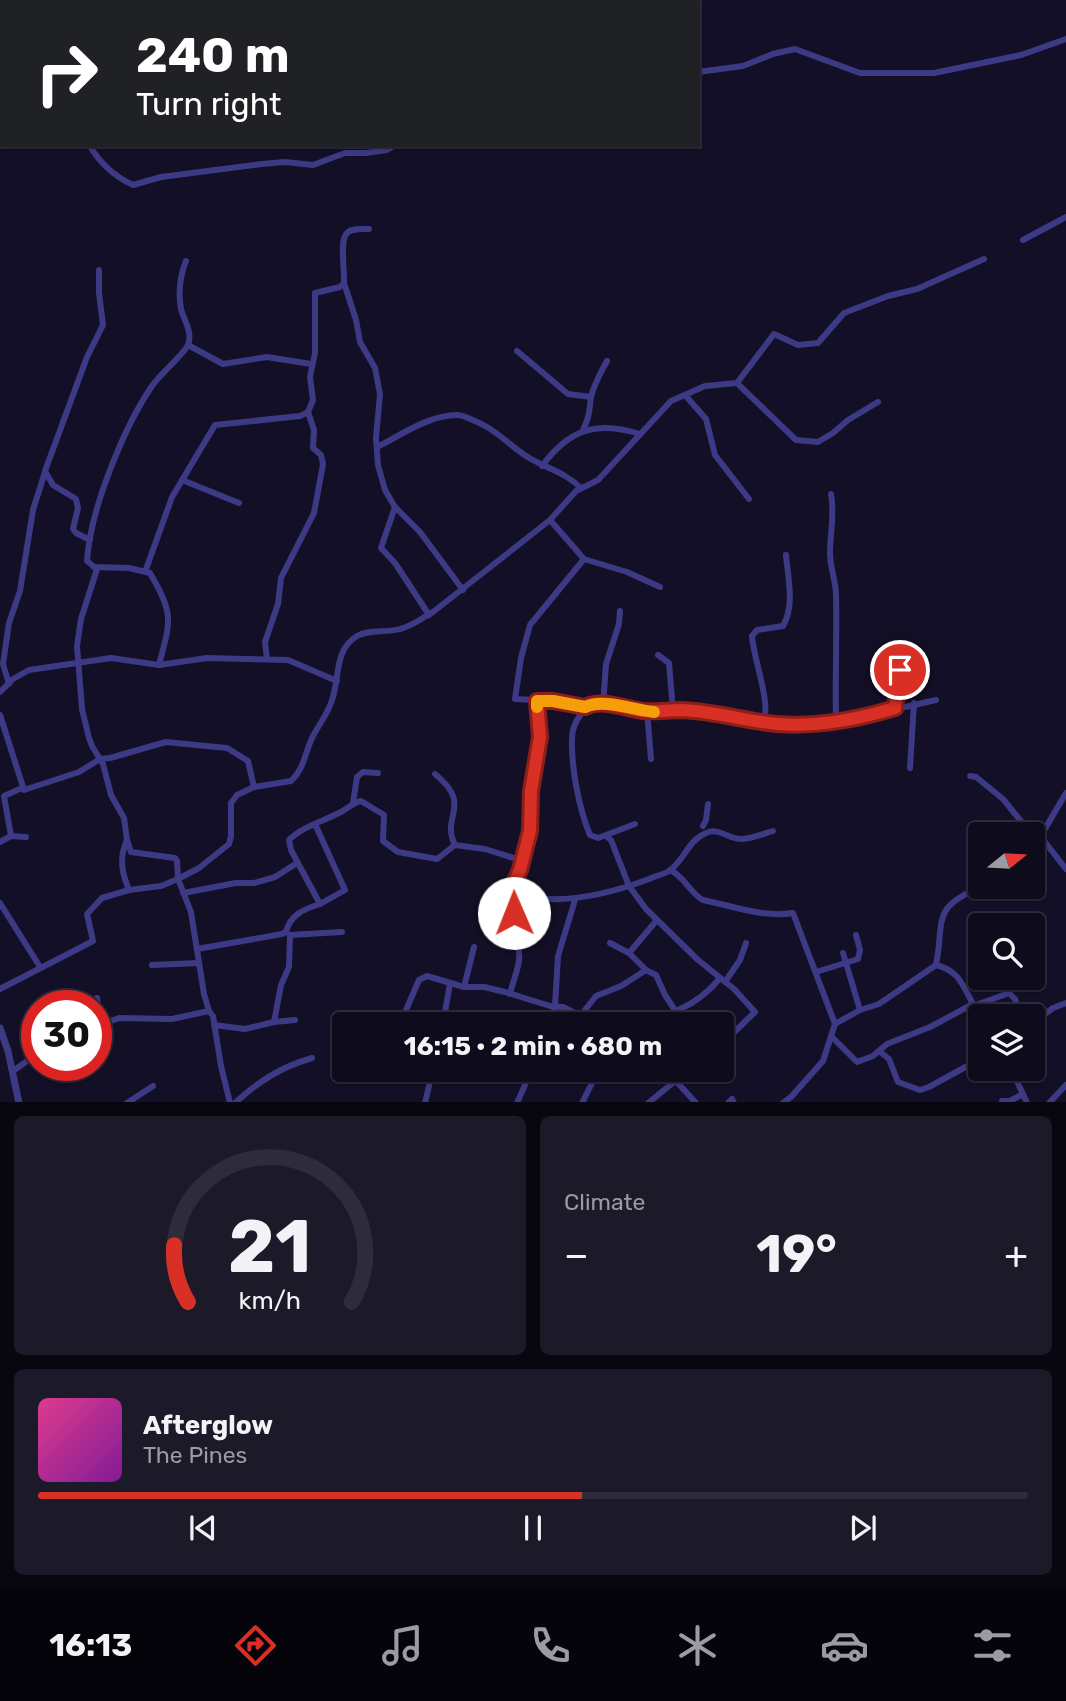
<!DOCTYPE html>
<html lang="en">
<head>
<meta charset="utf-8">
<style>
  :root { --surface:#0e0b1c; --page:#1c1929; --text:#f1f3f6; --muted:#9b9ba3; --line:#2e2b3b; --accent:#d93025 }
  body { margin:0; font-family:Rubik,sans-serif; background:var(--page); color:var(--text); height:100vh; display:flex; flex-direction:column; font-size:26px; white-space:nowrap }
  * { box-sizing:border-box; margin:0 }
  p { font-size:23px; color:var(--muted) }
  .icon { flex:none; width:38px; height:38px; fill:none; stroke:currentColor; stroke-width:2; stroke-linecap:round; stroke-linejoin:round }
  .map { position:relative; height:1102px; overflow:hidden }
  .sheet { display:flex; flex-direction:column; gap:14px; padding:14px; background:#08060f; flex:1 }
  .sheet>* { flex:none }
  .banner { position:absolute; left:0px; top:0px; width:700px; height:147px; box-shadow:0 2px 5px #0004,0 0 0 2px var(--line); background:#202124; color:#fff; overflow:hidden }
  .needle { width:46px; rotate:72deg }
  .fabs { position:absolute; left:968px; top:822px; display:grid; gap:14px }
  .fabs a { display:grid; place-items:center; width:77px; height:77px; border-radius:7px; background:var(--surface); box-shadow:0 2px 5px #0004,0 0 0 2px var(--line); font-size:35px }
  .speed { position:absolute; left:21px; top:990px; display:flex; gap:14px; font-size:35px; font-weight:700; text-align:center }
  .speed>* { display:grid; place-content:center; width:91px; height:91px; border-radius:50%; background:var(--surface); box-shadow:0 2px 5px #0004,0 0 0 2px var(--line); line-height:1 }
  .speed .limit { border:10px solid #d22; background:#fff; color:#111 }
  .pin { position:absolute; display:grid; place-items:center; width:60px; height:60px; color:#fff; margin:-30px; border:4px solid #fff; border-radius:50%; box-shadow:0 2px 7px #0007 }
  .me { position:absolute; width:77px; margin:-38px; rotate:359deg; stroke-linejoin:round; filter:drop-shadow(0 0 5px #0008) }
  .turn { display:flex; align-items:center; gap:24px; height:147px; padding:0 21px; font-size:32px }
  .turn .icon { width:91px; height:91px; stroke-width:2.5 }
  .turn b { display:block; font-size:49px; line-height:60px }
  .big { font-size:52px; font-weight:700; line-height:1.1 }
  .sheet .card { flex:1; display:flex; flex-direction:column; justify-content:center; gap:10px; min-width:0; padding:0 24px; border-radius:10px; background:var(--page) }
  .sheet .dial { align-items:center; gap:0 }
  .dial svg { height:182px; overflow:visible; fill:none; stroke:var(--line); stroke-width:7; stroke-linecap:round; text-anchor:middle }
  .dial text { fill:var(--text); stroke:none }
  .song { display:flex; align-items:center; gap:21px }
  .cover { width:84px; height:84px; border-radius:10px; background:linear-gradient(135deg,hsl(330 70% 55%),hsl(290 70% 35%)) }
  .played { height:7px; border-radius:4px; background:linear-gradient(90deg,var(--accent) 55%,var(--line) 55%) }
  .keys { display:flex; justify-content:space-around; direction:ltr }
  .heat { display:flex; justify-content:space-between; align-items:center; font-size:38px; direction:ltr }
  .sheet .tiles { flex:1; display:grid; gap:14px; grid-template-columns:1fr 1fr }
  .card:last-child { grid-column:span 2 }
  .trip { position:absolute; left:332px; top:1012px; width:402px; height:70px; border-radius:7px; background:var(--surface); box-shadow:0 2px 5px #0004,0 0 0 2px var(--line); font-weight:700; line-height:70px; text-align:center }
  .menu { display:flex; height:112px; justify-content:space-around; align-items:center; background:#06040b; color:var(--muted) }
  .menu .icon { width:49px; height:49px }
  .menu .current { color:var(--accent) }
  .menu b { font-size:32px; color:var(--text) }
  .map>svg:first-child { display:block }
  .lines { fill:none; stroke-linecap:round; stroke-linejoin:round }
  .minor { stroke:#3d3a85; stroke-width:6 }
  .tertiary { stroke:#3d3a85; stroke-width:7 }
  .route-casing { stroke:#8d1f18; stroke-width:18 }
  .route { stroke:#d93025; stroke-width:12 }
  .slow { stroke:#f59e0b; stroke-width:12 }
</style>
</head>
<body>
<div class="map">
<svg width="1066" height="1103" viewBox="0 0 1066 1103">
  <rect width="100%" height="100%" fill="#130f26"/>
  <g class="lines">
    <!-- minor -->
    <g class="minor">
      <polyline points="698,72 743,66 773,54 795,49 860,73 934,73 1021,55 1066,39"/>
      <polyline points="0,114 2,114"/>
      <path d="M89,145C100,163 113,176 133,185L161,177L262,164L285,162L313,165L345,153H366L387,150L396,145"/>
      <polyline points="1023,240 1066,217"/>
      <polyline points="344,283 356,320 360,342 375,368 380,394 376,438 378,465 385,490 395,507 381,548 395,563 429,615"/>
      <polyline points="188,345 223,364 267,357 311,364"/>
      <polyline points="517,351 568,394 591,397"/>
      <polyline points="737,383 796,440 818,442 833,433 848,420 878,402"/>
      <polyline points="685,395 706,419 715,455 749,499"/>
      <path d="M583,430C590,415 589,412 591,397C594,384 601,372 607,361"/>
      <path d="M377,447C401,435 429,415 457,415C465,415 479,423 487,427C501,435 512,447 526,456C545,468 565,472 581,488"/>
      <path d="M542,466C570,428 597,421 640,434"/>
      <polyline points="182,480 239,503"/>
      <path d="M831,494C835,515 830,533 830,553C830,568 836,581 836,595C837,637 835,678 836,720"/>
      <polyline points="395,507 420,532 463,590"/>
      <polyline points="550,520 584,559 627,572 660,587"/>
      <polyline points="90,540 76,533 73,529 78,508 76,499 53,485 45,471 87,357 103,325 99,293 99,270"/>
      <polyline points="584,559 530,625 521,658 515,699 553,701 585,707"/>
      <path d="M94,567L129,568L150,573C174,615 171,619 159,665"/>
      <path d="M145,572L172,497L215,425L300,416L308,412L313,400L310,377L315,353V293L340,287L344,283C345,272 339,240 347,233C352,228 362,229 369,229"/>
      <polyline points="658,655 669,663 673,711"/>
      <polyline points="267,659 265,642 278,604 281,578 314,513 323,464 321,455 313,448 314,430 308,412"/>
      <polyline points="9,684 3,664 9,623 20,591 33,510 45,472"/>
      <polyline points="0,692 13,679 29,670 111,658 159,665 207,658 288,660 337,681"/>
      <path d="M537,701L540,737L531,791L530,831L520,870L513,885L520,895C562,906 609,894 649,879C656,876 664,874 669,871C685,860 687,841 706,833C719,827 728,839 742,839C752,838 763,834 773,831"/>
      <polyline points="603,705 606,664 619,624 620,611"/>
      <polyline points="895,708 900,670 906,649"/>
      <polyline points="647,711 651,759"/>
      <polyline points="0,715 24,790 79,772 100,759 110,758 166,742 227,748 248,761 254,787"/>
      <path d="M763,720C772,706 753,657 752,636L757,630L783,626C795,605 788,579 786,555"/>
      <polyline points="910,768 914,703"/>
      <path d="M435,774C474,806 440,815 455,845L485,849L523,861"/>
      <polyline points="970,776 976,777 1003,799 1024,825 1041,837 1066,869"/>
      <polyline points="353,803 357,777 363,772 378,773"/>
      <polyline points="315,824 345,890 320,904"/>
      <path d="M635,824L598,838L590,835C579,809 571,767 572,738C572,726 580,713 589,705H610L653,712L681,710L777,724H803L878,713L936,700"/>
      <polyline points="703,826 706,820 708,804"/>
      <polyline points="11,836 4,796 22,788"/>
      <polyline points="606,836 611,840 629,886 646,909 697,959 734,989 755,1012 723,1043"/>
      <polyline points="0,842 11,836 26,837"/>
      <path d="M126,842C119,860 122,873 129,890"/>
      <polyline points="1032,851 1066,793"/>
      <path d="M670,870C685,877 690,893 703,900C733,906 763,918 793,913L835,1024"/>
      <polyline points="183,893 236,883 254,883 275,877 297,863"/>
      <polyline points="0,903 40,967"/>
      <polyline points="290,935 342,932"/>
      <polyline points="610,943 629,953 646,970 656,975 665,995 684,1024"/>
      <path d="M197,949L282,934L286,932C290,915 304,909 320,904L291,850L289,840C303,826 324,821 341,812C348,808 353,803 361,801L384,815L383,841L398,852L437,859L455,845"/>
      <polyline points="629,953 657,920"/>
      <polyline points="843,953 860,1010"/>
      <polyline points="152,965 199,963"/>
      <path d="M936,965C959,971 962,984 973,1004L976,1005L1009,993L1015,999L1020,1017"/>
      <polyline points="816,972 858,959 860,950 856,935"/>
      <polyline points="725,982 740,960 746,943"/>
      <polyline points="464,987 474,947"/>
      <path d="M0,989L93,941L87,914L102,898L129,890L161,886L178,879L177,861L175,858L131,852L127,840L124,818L111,795L103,764L92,746L89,738L82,709L77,646L81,619L97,569L87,561C90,510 124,427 152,386C159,375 185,353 188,345C193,332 184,321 181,309C178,294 180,275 186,261"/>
      <path d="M510,994C515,972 527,955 512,935C517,921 514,910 520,895"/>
      <polyline points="97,998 100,1025"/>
      <polyline points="209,1011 213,1016 221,1066 230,1103"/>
      <polyline points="405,1015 423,1024"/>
      <polyline points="581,1015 596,996 621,986 646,970"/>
      <polyline points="274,1022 281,985 289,967 290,936"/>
      <polyline points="400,1024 419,980 427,976 464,987 484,987 505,992 550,1006 563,1007 597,1024"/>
      <polyline points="443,1024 450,983"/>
      <polyline points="551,1024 555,1006 558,956 575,900"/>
      <path d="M645,1024C675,1011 697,1006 720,978"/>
      <polyline points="1032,1024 1053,1008 1066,1003"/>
      <polyline points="214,1025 245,1029 274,1022 295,1020"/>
      <path d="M96,1027L119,1018L172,1019L209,1011L204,994L191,912L178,879L199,868L229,844L231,836V803L237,795L254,787L291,781C304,769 305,753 312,738C319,724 328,714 332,700C340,677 334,650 357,636C369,629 387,633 400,629C413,626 422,618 433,612L550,520L576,491L598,480L671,401L705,386L737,383L774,334L798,345L818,343L844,313L888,296L917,289L984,259"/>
      <polyline points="831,1036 857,1062 873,1056 887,1044 930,1027 973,1004"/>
      <polyline points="879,1051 889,1059 898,1082 920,1090 929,1087 980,1059"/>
      <polyline points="1011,1069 1023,1094"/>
      <polyline points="13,1071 37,1054"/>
      <polyline points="676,1081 696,1103"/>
      <polyline points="1002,1101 1010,1101 1023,1094 1027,1103"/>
      <polyline points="127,1103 153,1086"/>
      <path d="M235,1103C259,1081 281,1067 312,1058"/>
      <polyline points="425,1103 433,1069"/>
      <polyline points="517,1103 532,1069"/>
      <polyline points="582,1103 599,1069"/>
      <polyline points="648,1103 690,1069"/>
      <polyline points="728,1103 732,1099 734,1103"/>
      <path d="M783,1103L791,1097L823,1061L835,1024L860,1010L879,1004L936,965C945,920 930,909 980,887"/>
      <polyline points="1049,1103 1066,1085"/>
    </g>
    <!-- tertiary -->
    <polyline class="tertiary" points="0,1028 8,1051 19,1103"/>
  </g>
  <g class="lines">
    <!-- route casing -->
    <g class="route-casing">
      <path id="route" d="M514,913L520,895L513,885L520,870L530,831L531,791L540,737L537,701H553L585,707C602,698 626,709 643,711C656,712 668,710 681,710C713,711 746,721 777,724C815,727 859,719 895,708L900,670"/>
    </g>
    <!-- route -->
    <use href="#route" class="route"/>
    <!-- slow -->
    <path class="slow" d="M537,707V701H553L585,707C604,698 633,710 654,712"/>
  </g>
</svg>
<div class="fabs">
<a><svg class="needle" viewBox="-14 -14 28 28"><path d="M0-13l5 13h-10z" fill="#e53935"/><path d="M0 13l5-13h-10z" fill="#9b9ba3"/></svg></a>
<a><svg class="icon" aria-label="search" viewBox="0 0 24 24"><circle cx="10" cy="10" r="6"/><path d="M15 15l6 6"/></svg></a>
<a><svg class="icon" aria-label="layers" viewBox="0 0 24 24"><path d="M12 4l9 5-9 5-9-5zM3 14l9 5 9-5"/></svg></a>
</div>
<div class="speed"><div class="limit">30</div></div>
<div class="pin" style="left:900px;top:670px;background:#d93025"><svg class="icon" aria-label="arrive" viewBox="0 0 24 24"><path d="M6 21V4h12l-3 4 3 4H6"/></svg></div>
<svg class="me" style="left:514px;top:913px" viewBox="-20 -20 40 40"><circle r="19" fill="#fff"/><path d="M0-13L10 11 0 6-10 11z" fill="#d93025"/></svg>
<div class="trip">16:15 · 2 min · 680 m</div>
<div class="banner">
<div class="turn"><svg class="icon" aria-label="right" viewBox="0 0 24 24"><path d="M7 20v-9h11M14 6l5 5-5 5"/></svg><div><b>240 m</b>Turn right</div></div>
</div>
</div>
<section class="sheet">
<div class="tiles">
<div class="card dial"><svg viewBox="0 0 100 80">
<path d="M14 69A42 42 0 1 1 86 69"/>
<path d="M14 69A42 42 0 0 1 8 44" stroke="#d93025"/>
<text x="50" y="56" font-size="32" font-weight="700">21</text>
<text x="50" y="72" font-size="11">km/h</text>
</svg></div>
<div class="card"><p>Climate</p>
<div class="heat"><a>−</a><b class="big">19°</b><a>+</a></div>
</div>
<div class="card">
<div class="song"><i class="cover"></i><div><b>Afterglow</b><p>The Pines</p></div></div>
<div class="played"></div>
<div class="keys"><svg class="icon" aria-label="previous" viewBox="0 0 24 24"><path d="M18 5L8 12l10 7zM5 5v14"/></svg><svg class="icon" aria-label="pause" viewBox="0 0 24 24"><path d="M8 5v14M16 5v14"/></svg><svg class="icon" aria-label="next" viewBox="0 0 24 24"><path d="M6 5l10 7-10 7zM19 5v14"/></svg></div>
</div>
</div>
</section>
<nav class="menu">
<b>16:13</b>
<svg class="icon current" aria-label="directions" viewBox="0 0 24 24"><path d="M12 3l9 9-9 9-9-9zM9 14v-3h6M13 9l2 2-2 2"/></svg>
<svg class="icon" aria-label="music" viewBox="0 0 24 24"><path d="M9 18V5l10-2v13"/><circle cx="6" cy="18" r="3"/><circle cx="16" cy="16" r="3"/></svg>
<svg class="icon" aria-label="phone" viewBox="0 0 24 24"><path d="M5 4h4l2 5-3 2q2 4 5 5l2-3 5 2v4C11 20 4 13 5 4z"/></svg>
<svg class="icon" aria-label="climate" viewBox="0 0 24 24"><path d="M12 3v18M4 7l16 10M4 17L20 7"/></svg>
<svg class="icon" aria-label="car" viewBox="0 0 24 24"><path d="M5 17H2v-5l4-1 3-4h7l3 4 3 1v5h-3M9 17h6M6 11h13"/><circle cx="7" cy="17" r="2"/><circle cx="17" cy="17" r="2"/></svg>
<svg class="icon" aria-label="filters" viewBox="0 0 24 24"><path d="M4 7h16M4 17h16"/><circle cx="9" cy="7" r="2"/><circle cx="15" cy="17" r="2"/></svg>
</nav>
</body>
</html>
